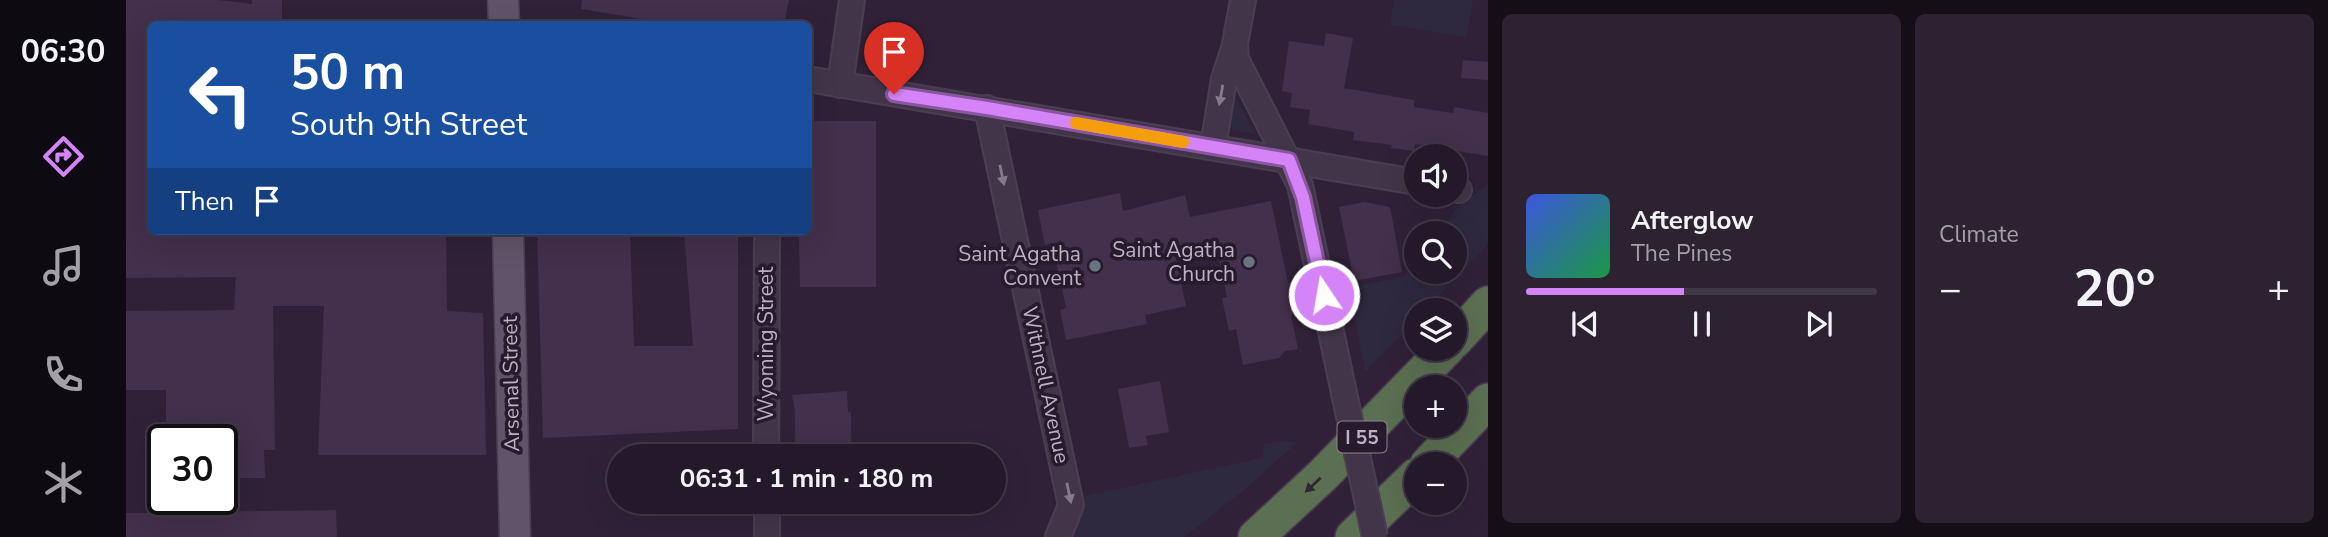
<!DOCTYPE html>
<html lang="en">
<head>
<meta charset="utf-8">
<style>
  :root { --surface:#24192a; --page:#2c2232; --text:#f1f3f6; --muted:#a3a0a8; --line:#413847; --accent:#d484f6 }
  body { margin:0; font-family:"Nunito Sans",sans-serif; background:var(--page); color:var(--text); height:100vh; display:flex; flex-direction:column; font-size:26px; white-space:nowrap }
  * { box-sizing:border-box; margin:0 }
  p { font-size:23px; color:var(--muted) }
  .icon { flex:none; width:38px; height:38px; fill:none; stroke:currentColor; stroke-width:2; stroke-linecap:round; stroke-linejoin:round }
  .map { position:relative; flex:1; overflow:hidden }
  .details { display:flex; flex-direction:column; gap:14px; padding:14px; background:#140e17; width:840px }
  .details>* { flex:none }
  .banner { position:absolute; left:21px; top:21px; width:665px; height:214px; border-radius:10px; box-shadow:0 7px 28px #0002,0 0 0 2px var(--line); background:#1a4fa0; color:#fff; overflow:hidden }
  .controls { position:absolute; left:1278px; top:144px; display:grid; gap:14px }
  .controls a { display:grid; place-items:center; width:63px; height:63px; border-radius:50%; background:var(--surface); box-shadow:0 7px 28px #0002,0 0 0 2px var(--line); font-size:35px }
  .speed { position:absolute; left:21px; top:424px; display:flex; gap:14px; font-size:35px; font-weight:700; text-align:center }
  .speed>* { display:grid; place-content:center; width:91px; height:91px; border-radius:50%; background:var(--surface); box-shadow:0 7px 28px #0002,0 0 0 2px var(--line); line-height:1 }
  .speed .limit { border:4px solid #111; border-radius:10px; background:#fff; color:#111 }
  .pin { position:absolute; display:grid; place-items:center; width:60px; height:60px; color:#fff; margin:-72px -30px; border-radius:50% 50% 50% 0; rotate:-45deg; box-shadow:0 0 7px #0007 }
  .pin .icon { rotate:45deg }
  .me { position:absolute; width:77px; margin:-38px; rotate:348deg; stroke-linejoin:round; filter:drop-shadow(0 0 5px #0008) }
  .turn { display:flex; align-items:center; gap:24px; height:147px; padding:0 28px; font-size:32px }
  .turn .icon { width:91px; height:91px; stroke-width:2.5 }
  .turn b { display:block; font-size:49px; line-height:60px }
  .then { display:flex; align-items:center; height:66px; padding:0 28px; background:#0003; gap:14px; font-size:26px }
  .big { font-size:52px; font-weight:700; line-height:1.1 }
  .details .card { flex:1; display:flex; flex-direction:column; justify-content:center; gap:10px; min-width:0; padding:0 24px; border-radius:10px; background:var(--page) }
  .song { display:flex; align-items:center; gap:21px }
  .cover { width:84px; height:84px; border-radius:10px; background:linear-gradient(135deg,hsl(230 70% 55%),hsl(140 70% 35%)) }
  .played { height:7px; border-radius:4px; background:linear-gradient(90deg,var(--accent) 45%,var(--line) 45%) }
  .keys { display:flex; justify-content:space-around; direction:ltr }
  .heat { display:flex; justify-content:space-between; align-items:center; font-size:38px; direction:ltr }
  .details .tiles { flex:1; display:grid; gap:14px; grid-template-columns:repeat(2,1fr) }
  .trip { position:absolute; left:481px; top:444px; width:399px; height:70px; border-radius:35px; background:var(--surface); box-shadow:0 7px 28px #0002,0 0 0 2px var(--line); font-weight:700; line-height:70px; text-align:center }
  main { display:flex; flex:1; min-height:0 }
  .dock { display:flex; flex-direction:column; width:126px; justify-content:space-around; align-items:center; background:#0e0a11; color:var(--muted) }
  .dock .icon { width:49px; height:49px }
  .dock .active { color:var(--accent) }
  .dock b { font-size:32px; color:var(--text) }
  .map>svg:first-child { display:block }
  .green { fill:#2e293f }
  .building { fill:#43304c }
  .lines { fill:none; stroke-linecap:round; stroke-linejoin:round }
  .minor-casing { stroke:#4c3e52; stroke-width:28 }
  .major-casing { stroke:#4c3e52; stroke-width:33 }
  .highway-casing { stroke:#4a3c50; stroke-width:38 }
  .minor { stroke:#423549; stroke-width:24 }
  .major { stroke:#615369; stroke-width:30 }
  .highway { stroke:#5b6f52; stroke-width:35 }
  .minor-bridge-casing { stroke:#4c3e52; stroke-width:28; stroke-linecap:butt }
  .minor-bridge { stroke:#423549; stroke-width:24 }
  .oneway { fill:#87788d }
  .oneway2 { fill:#2f2733 }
  .route-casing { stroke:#8a56a0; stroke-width:18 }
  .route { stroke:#d484f6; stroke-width:12 }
  .slow { stroke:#f59e0b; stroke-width:12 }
  .worship-dot { fill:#6b7280; stroke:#271a2d; stroke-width:2.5 }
  .labels { text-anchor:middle; stroke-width:7; stroke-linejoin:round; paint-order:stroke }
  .shield { fill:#271a2d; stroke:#918297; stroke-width:2 }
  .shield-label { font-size:19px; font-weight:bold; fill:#bfafc5 }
  .poi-label { font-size:21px; fill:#bfafc5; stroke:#271a2d; text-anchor:end }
  .street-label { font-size:21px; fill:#bfafc5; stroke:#271a2d }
</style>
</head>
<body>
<main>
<nav class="dock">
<b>06:30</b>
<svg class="icon active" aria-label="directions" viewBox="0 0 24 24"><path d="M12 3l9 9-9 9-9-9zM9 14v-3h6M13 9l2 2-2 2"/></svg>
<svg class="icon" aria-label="music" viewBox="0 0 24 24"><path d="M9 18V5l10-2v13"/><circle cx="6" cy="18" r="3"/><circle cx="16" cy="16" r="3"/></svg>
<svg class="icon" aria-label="phone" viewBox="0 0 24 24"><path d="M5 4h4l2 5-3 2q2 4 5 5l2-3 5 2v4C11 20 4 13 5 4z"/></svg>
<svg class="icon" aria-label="climate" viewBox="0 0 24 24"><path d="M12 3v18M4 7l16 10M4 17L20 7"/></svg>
</nav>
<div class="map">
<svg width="1362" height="537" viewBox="0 0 1362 537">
  <rect width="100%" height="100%" fill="#302138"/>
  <!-- green -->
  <g class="green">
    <polygon points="1268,0 1347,0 1341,37 1264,25"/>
    <polygon points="1107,95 1109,96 1129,134 1103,129"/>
    <polygon points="1362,184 1362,244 1299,310 1290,310 1290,320 1239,372 1223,288 1278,276 1290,261 1290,271 1328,271 1328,233 1312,233 1331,208"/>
    <polygon points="1161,440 1171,443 1117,491 1058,537 944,537 954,497 1136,458 1138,444"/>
  </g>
  <!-- building -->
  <g class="building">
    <polygon points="0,0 92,0 126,4 126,0 156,0 156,24 24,24 24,231 320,231 321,311 357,313 360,455 192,455 198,306 147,306 149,450 138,450 139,478 96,478 96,439 40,439 40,390 0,390 0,311 108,310 110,277 0,278"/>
    <polygon points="456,0 663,0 658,24 547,24 455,9"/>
    <polygon points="1200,33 1227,38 1218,88 1288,100 1288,107 1327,113 1328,107 1362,113 1362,156 1289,144 1288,151 1265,148 1266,145 1227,140 1228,132 1182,124 1184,110 1164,107 1166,93 1156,91 1163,41 1198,46"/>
    <polygon points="1337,60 1362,62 1362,80 1335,78"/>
    <polygon points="682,121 750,121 750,287 674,287 673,231 682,231"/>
    <polygon points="994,193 997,211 1059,195 1064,217 1145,201 1162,283 1167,282 1174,314 1165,315 1172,349 1159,351 1153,358 1117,365 1110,329 1103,331 1096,298 1101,297 1089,239 1048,249 1060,306 1019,315 1021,324 940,340 934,310 940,308 926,243 919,245 912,210"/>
    <polygon points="1238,202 1264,207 1276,272 1228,281 1213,207"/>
    <polygon points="411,231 504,231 508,346 567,346 558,231 612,231 612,429 417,438"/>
    <polygon points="1034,381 1043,432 1020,436 1022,445 1003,448 992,389"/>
    <polygon points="721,391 722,412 725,412 725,457 669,457 669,411 666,395"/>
    <polygon points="210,510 211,537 0,537 0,513"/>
  </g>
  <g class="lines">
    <!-- minor casing -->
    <g class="minor-casing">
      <g id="minor">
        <polyline points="1117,0 1109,44 1110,59 1174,185 1218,393"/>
        <polyline points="682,79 1290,182"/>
        <polyline points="714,85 726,0"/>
        <polyline points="861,108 945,505 932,537"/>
        <polyline points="1087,147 1098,79 1109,45"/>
        <polyline points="1328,189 1333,190"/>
        <polyline points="640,457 641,231"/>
        <polyline points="641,502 641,537"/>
      </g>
    </g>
    <!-- major casing -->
    <g class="major-casing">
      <g id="major">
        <polyline points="377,0 378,24"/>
        <polyline points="382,231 389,537"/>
      </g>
    </g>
    <!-- highway casing -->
    <g class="highway-casing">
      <g id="highway">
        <polyline points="1328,341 1362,304"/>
        <polyline points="1302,464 1362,401"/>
        <polyline points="1130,537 1196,476 1321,348"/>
        <polyline points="1227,537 1290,476"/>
      </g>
    </g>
    <!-- minor -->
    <use href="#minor" class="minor"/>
    <!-- major -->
    <use href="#major" class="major"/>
    <!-- highway -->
    <use href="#highway" class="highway"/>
    <!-- minor-bridge casing -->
    <g class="minor-bridge-casing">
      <polyline id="minor-bridge" points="1218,393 1249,537"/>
    </g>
    <!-- minor-bridge -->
    <use href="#minor-bridge" class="minor-bridge"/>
  </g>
  <!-- one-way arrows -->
  <defs><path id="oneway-solid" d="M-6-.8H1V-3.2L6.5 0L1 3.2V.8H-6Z" transform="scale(1.75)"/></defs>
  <g class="oneway">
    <use href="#oneway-solid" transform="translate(1095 95) rotate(100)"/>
    <use href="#oneway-solid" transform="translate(876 175) rotate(78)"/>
    <use href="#oneway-solid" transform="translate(943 493) rotate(78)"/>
  </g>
  <use class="oneway2" href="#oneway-solid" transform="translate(1187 485) rotate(137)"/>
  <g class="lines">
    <!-- route casing -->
    <g class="route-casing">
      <polyline id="route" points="768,94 861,108 1163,160 1177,197 1198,295"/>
    </g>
    <!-- route -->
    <use href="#route" class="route"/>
    <!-- slow -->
    <polyline class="slow" points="950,123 1057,142"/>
  </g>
  <!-- markers -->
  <g class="worship-dot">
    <circle cx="1123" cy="262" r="7"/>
    <circle cx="969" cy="266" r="7"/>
  </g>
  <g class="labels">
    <!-- shield labels -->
    <rect class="shield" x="1211.5" y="421.5" width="49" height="31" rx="5"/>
    <g class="shield-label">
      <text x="1236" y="444">I 55</text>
    </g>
    <!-- poi labels -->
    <g class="poi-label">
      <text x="1109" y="257">Saint Agatha<tspan x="1109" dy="24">Church</tspan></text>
      <text x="955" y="261">Saint Agatha<tspan x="955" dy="24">Convent</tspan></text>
    </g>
    <!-- street labels -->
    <g class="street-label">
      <text transform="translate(640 344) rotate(-90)" y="7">Wyoming Street</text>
      <text transform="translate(385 384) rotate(-91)" y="7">Arsenal Street</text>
      <text transform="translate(920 385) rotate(78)" y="7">Withnell Avenue</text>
    </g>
  </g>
</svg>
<div class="controls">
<a><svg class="icon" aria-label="sound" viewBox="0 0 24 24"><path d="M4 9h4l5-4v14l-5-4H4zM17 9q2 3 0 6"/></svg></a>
<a><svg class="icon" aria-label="search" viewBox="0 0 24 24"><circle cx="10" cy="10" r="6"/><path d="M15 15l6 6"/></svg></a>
<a><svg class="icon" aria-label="layers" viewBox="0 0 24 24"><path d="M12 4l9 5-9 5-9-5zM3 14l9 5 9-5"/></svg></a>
<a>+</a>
<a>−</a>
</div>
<div class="speed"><div class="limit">30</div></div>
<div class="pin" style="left:768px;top:94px;background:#d93025"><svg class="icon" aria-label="arrive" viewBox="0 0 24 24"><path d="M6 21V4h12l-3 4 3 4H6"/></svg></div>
<svg class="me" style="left:1198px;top:295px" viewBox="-20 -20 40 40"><circle r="17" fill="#d484f6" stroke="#fff" stroke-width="3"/><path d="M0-11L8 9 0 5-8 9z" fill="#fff"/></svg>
<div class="trip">06:31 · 1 min · 180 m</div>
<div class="banner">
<div class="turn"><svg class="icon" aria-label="left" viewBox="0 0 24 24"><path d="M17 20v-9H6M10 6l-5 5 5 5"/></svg><div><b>50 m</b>South 9th Street</div></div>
<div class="then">Then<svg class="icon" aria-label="arrive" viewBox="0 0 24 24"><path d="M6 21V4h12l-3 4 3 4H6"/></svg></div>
</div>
</div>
<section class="details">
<div class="tiles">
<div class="card">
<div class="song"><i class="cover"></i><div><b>Afterglow</b><p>The Pines</p></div></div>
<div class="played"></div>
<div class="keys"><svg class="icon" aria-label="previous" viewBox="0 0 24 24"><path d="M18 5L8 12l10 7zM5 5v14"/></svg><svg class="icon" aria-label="pause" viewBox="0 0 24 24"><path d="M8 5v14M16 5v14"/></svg><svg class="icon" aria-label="next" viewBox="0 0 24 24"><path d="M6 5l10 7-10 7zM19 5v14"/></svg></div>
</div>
<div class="card"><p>Climate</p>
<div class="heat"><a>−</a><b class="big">20°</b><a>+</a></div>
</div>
</div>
</section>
</main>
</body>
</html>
